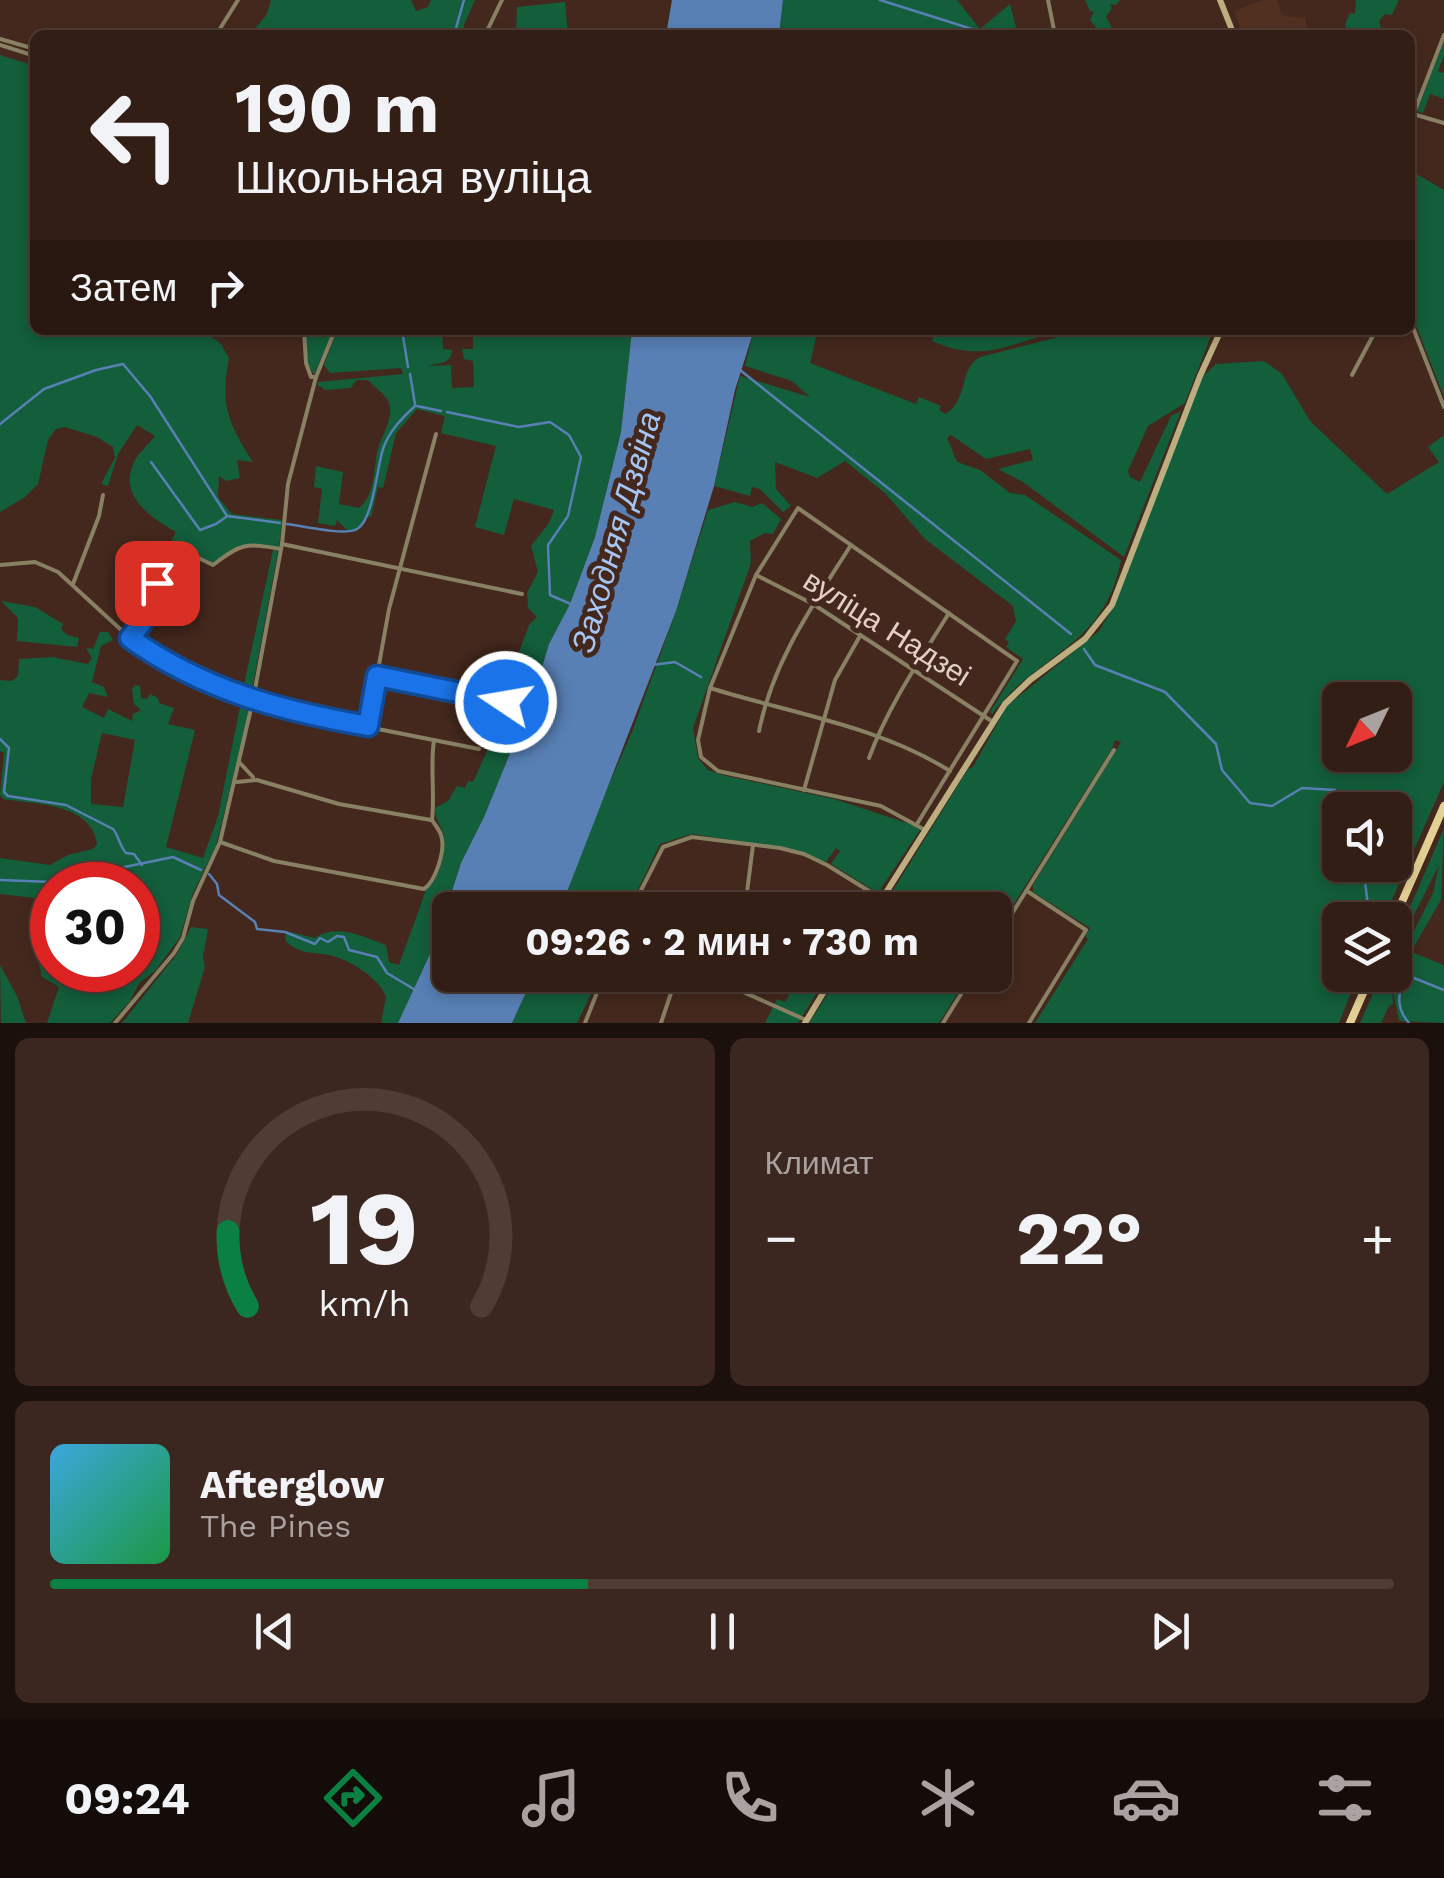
<!DOCTYPE html>
<html lang="ru">
<head>
<meta charset="utf-8">
<style>
  :root { --surface:#331e16; --page:#3b271f; --text:#f1f3f6; --muted:#a9a2a1; --line:#4e3c35; --accent:#0b8043 }
  body { margin:0; font-family:"Work Sans",sans-serif; background:var(--page); color:var(--text); height:100vh; display:flex; flex-direction:column; font-size:38px; white-space:nowrap }
  * { box-sizing:border-box; margin:0 }
  p { font-size:32px; color:var(--muted) }
  .icon { flex:none; width:55px; height:55px; fill:none; stroke:currentColor; stroke-width:2; stroke-linecap:round; stroke-linejoin:round }
  .map { position:relative; height:1023px; overflow:hidden }
  .side { display:flex; flex-direction:column; gap:15px; padding:15px; background:#1c100c; flex:1 }
  .side>* { flex:none }
  .banner { position:absolute; left:30px; top:30px; width:1385px; height:305px; border-radius:15px; box-shadow:0 5px 15px #0003,0 0 0 2px var(--line); background:#331e16; color:var(--text); overflow:hidden }
  .needle { width:65px; rotate:227deg }
  .buttons { position:absolute; left:1322px; top:682px; display:grid; gap:20px }
  .buttons a { display:grid; place-items:center; width:90px; height:90px; border-radius:15px; background:var(--surface); box-shadow:0 5px 15px #0003,0 0 0 2px var(--line); font-size:50px }
  .speed { position:absolute; left:30px; top:862px; display:flex; gap:20px; font-size:50px; font-weight:700; text-align:center }
  .speed>* { display:grid; place-content:center; width:130px; height:130px; border-radius:50%; background:var(--surface); box-shadow:0 5px 15px #0003,0 0 0 2px var(--line); line-height:1 }
  .speed .limit { border:15px solid #d22; background:#fff; color:#111 }
  .pin { position:absolute; display:grid; place-items:center; width:85px; height:85px; color:#fff; margin:-42px; border-radius:20px; box-shadow:0 5px 15px #0006 }
  .me { position:absolute; width:110px; margin:-55px; rotate:282deg; stroke-linejoin:round; filter:drop-shadow(0 0 8px #0008) }
  .turn { display:flex; align-items:center; gap:35px; height:210px; padding:0 40px; font-size:45px }
  .turn .icon { width:130px; height:130px; stroke-width:2.5 }
  .turn b { display:block; font-size:70px; line-height:85px }
  .then { display:flex; align-items:center; height:95px; padding:0 40px; background:#0003; gap:20px; font-size:38px }
  .big { font-size:75px; font-weight:700; line-height:1.1 }
  .side .widget { flex:1; display:flex; flex-direction:column; justify-content:center; gap:15px; min-width:0; padding:0 35px; border-radius:15px; background:var(--page) }
  .side .dial { align-items:center; gap:0 }
  .dial svg { height:260px; overflow:visible; fill:none; stroke:var(--line); stroke-width:7; stroke-linecap:round; text-anchor:middle }
  .dial text { fill:var(--text); stroke:none }
  .song { display:flex; align-items:center; gap:30px }
  .cover { width:120px; height:120px; border-radius:15px; background:linear-gradient(135deg,hsl(200 70% 55%),hsl(140 70% 35%)) }
  .played { height:10px; border-radius:5px; background:linear-gradient(90deg,var(--accent) 40%,var(--line) 40%) }
  .keys { display:flex; justify-content:space-around; direction:ltr }
  .heat { display:flex; justify-content:space-between; align-items:center; font-size:55px; direction:ltr }
  .side .tiles { flex:1; display:grid; gap:15px; grid-template-columns:1fr 1fr }
  .widget:last-child { grid-column:span 2 }
  .trip { position:absolute; left:432px; top:892px; width:580px; height:100px; border-radius:15px; background:var(--surface); box-shadow:0 5px 15px #0003,0 0 0 2px var(--line); font-weight:700; line-height:100px; text-align:center }
  .dock { display:flex; height:160px; justify-content:space-around; align-items:center; background:#140c09; color:var(--muted) }
  .dock .icon { width:70px; height:70px }
  .dock .current { color:var(--accent) }
  .dock b { font-size:45px; color:var(--text) }
  .map>svg:first-child { display:block }
  .built { fill:#512f21 }
  .green { fill:#135e3b; fill-rule:evenodd }
  .water { fill:#5880b5 }
  .lines { fill:none; stroke-linecap:round; stroke-linejoin:round }
  .stream { stroke:#5880b5; stroke-width:2.5 }
  .minor { stroke:#898164; stroke-width:4 }
  .secondary { stroke:#bcae80; stroke-width:6 }
  .primary { stroke:#e3d095; stroke-width:8 }
  .route-casing { stroke:#114b97; stroke-width:25 }
  .route { stroke:#1a73e8; stroke-width:18 }
  .labels { text-anchor:middle; stroke-width:10; stroke-linejoin:round; paint-order:stroke }
  .street-label { font-size:30px; fill:#e2cfc8; stroke:#44281d }
  .water-label { font-size:32px; font-style:italic; fill:#a5c6f4; stroke:#44281d }
</style>
</head>
<body>
<div class="map">
<svg width="1444" height="1023" viewBox="0 0 1444 1023">
  <rect width="100%" height="100%" fill="#44281d"/>
  <!-- built -->
  <polygon class="built" points="1263,0 1277,0 1282,15 1305,18 1309,35 1247,35 1244,30 1241,31 1234,11"/>
  <!-- green -->
  <g class="green">
    <polygon points="271,0 411,0 416,11 428,7 431,0 475,0 464,25 464,35 250,35 267,14"/>
    <polygon points="783,0 957,0 980,29 1010,4 1018,35 779,35"/>
    <polygon points="1085,0 1120,0 1116,5 1110,4 1112,8 1106,17 1116,35 1092,35 1096,27 1090,20 1094,12 1090,11"/>
    <polygon points="1356,0 1399,0 1392,15 1385,14 1379,21 1383,35 1349,35 1345,24 1350,13 1355,14"/>
    <polygon points="565,2 568,35 516,35 517,7"/>
    <polygon points="1444,41 1444,56 1438,71 1444,73 1444,99 1430,94 1423,113 1417,111"/>
    <path d="M0,55L35,66V330H202L221,344L229,358C220,405 228,423 253,462L237,460L240,478L226,481L219,476L218,497L232,514L282,520L279,547C245,545 241,541 213,563L178,546L168,548L176,532C151,518 118,496 134,462C138,453 149,444 155,436L137,425L118,454L108,486L101,484L115,458L113,447L97,437L65,427L56,429L48,440L38,484L25,497L0,512Z"/>
    <polygon points="1410,166 1418,175 1444,190 1444,397 1410,310"/>
    <path d="M337,330H442L443,349L452,350C451,365 440,362 428,366L451,365L452,388L474,387L473,361L464,359L462,349H473V330H632L621,432L595,537L570,604L549,644L533,697L484,817L461,863L436,941L398,1023H381L386,997C380,978 348,959 329,955C312,952 297,954 285,940L286,931L315,938C337,923 363,937 386,945L389,962L399,965L426,890C438,881 446,854 444,838C443,827 435,821 435,808L448,801L457,786L465,788L468,781L473,782L511,698L514,687L508,682L529,625L537,617L528,608L527,593L538,572L531,546L549,523L554,510L514,499L504,535L475,527L496,446L441,433L445,416L417,409L396,433L383,488L378,487L371,517L367,516L360,528L349,532L337,520L335,526L318,523L322,489L314,487L316,466L343,472L339,504L359,508C376,495 373,468 378,449C382,433 394,419 389,403C385,393 374,387 368,380H357L350,388L326,390L317,385L318,382L403,374L401,368L330,373L324,365Z"/>
    <path d="M754,330H818L810,363L916,404L919,397L941,406L939,410L946,414C970,396 958,370 980,357L1086,330H1211L1212,333L1185,403L1148,426L1128,471L1130,477L1140,482L1171,416L1181,411L1124,557L1023,482L998,469L1033,460L1030,449L986,459L951,435L947,438L957,462L980,470L1010,493L1025,495L1121,560C1104,648 1040,651 992,714L990,712L1023,659L1006,647L1009,642L1005,639L1016,621L1013,606L925,539L885,493L845,461L817,478L775,462L776,489L791,506L783,512L760,489L752,487L750,496L714,486L740,376L810,397L792,381L745,366Z"/>
    <path d="M936,330H1062C1011,343 984,364 932,341Z"/>
    <polygon points="311,331 331,336 314,375 307,362 305,334"/>
    <path d="M1264,361L1282,374L1310,421L1387,494L1439,462L1428,447L1444,435V782L1383,920H1340V975H1358L1339,1023H1035L1088,939L1085,936L1090,928L1033,892V885L1121,742L1115,740L1112,749L995,934V910H881L968,769L973,767L1007,706L1099,631L1114,606L1202,377L1216,364ZM1340,700H1395V755H1340ZM1340,810H1395V865H1340Z"/>
    <polygon points="735,502 752,507 762,503 781,519 773,534 765,533 750,541 751,563 693,728 698,758 708,770 722,775 834,799 916,826 920,830 878,893 831,864 840,851 836,848 826,862 777,847 692,834 660,844 628,910 561,910 586,836 632,732 676,611 708,510"/>
    <polygon points="273,550 278,551 253,685 242,694"/>
    <polygon points="1,601 35,607 63,624 61,629 67,635 79,638 77,647 17,641 18,618"/>
    <path d="M100,632H108L113,640L101,646L92,682L104,687L108,697L89,693L82,707L104,718L108,709L132,721L133,714L141,710L134,704L132,689L135,685L140,686L141,698L147,699L150,694L158,698L159,703L174,708L168,724L195,730L166,847L203,858L218,816L240,707L163,673L164,667L243,701L248,706V716L216,846L193,893L180,937L155,971L139,983L130,1001L110,1023H47L59,987L42,977C38,961 34,944 52,938V970H138V885H125L118,881L52,885V900L0,894V858L50,865L68,855L93,849L97,844C92,803 34,804 3,799L0,795L4,753L0,751V680L12,681L18,676L19,659L52,657L88,664L92,658L86,648L93,649ZM102,733L135,740L123,807L91,804V779Z"/>
    <polygon points="1444,828 1441,900 1413,948 1409,941 1433,893 1439,865 1406,931 1395,963 1395,942"/>
    <polygon points="191,927 208,929 203,957 205,967 188,1023 122,1023 177,954"/>
    <polygon points="1409,951 1444,965 1444,1023 1399,1021 1393,990"/>
    <polygon points="0,965 17,996 26,1023 1,1023"/>
    <polygon points="534,975 600,975 577,1023 512,1023"/>
    <polygon points="801,975 828,975 798,1023 765,1023 777,999 785,1002"/>
    <polygon points="840,975 969,975 939,1023 809,1023"/>
    <polygon points="1381,975 1391,975 1393,1004 1389,1006 1381,1023 1360,1023"/>
  </g>
  <!-- water -->
  <g class="water">
    <polygon points="672,0 783,0 779,35 666,35"/>
    <polygon points="632,330 754,330 735,390 714,486 676,611 560,910 450,910 450,975 534,975 512,1023 398,1023 436,941 461,863 484,817 533,697 549,644 570,604 595,537 621,432"/>
  </g>
  <g class="lines">
    <!-- stream -->
    <g class="stream">
      <polyline points="880,0 991,35"/>
      <polyline points="454,35 464,0"/>
      <polyline points="402,330 408,367"/>
      <polyline points="740,370 1071,634"/>
      <polyline points="410,374 415,404"/>
      <polyline points="417,406 441,411"/>
      <polyline points="447,412 519,427 550,422 569,435 581,457 568,516 548,545 550,595 573,605"/>
      <polyline points="0,424 44,389 96,370 123,364 150,396 227,516 280,523"/>
      <polyline points="151,462 200,530 216,524 226,517"/>
      <path d="M287,524C302,526 345,536 357,529C373,521 377,467 383,449C389,431 402,418 415,406"/>
      <polyline points="1084,649 1095,665 1165,692 1216,744 1222,770 1250,803 1272,806 1302,788 1335,790 1340,814"/>
      <polyline points="652,665 675,662 701,677"/>
      <path d="M0,739L9,748L4,792L8,796L66,805L113,829C119,836 119,845 126,853L134,854L142,865"/>
      <polyline points="209,874 217,884 219,895 255,922 257,929 285,932 315,944 320,938 328,942 337,936 344,937 349,950 377,957 387,973 417,991"/>
      <polyline points="0,880 52,882 173,857 201,870"/>
      <polyline points="1357,920 1368,906 1363,865"/>
      <polyline points="1399,972 1444,990"/>
      <path d="M1406,974C1398,993 1395,1007 1409,1023"/>
    </g>
    <!-- minor -->
    <g class="minor">
      <polyline points="1048,0 1055,35"/>
      <polyline points="216,35 238,0"/>
      <polyline points="485,35 502,0"/>
      <polyline points="1223,35 1233,31"/>
      <polyline points="0,39 35,49"/>
      <polyline points="0,45 35,56"/>
      <polyline points="1413,114 1444,123"/>
      <polyline points="1410,123 1444,35"/>
      <polyline points="1410,320 1444,407"/>
      <polyline points="304,330 306,363 311,377 316,377"/>
      <polyline points="1352,375 1376,330"/>
      <polyline points="282,544 522,594"/>
      <polyline points="0,565 35,562 58,572 130,638 157,658 225,691 277,709 479,749"/>
      <polyline points="756,575 813,604 993,722"/>
      <polyline points="73,584 99,516 103,495"/>
      <path d="M130,638L141,624L171,549L178,548L213,565C241,543 246,543 281,549"/>
      <polyline points="377,677 507,701"/>
      <path d="M710,688C790,713 879,726 950,771"/>
      <polyline points="368,726 389,609 436,434"/>
      <path d="M759,731C773,661 813,605 851,545"/>
      <path d="M869,758C888,706 920,660 949,613"/>
      <polyline points="239,762 253,777"/>
      <polyline points="237,782 257,780 339,804 431,820"/>
      <polyline points="804,790 835,680 860,636"/>
      <polyline points="917,824 1017,661 798,508 756,575 710,688 698,740 701,757 718,771 881,806 925,830"/>
      <path d="M220,842L274,861L424,889C436,881 446,849 441,835C439,829 435,825 432,820C435,793 430,768 434,740"/>
      <polyline points="1027,891 1086,930 1029,1023"/>
      <polyline points="745,908 753,845"/>
      <polyline points="631,910 663,847 692,837 780,848 804,854 827,865 882,899"/>
      <polyline points="713,910 766,910"/>
      <polyline points="995,941 1114,750"/>
      <polyline points="705,975 806,1020"/>
      <polyline points="115,1023 174,953 183,938 193,901 220,842 253,700 282,544 288,484 316,377 335,330"/>
      <polyline points="585,1023 604,975"/>
      <polyline points="661,1023 677,975"/>
      <polyline points="943,1023 973,975"/>
    </g>
    <!-- secondary -->
    <g class="secondary">
      <polyline points="1220,0 1234,35"/>
      <polyline points="875,910 1005,704 1030,680 1085,639 1112,605 1200,376 1221,330"/>
      <polyline points="805,1023 834,975"/>
    </g>
    <!-- primary -->
    <g class="primary">
      <polyline points="1394,920 1444,806"/>
      <polyline points="1350,1023 1371,975"/>
    </g>
  </g>
  <g class="lines">
    <!-- route casing -->
    <g class="route-casing">
      <path id="route" d="M157,583L141,624L130,638C202,690 282,711 368,726L377,676L506,702"/>
    </g>
    <!-- route -->
    <use href="#route" class="route"/>
  </g>
  <g class="labels">
    <!-- street labels -->
    <g class="street-label">
      <text transform="translate(887 628) rotate(32)" y="10">вуліца Надзеі</text>
    </g>
    <!-- water labels -->
    <g class="water-label">
      <text transform="translate(616 532) rotate(-74)" y="11">Заходняя Дзвіна</text>
    </g>
  </g>
</svg>
<div class="buttons">
<a><svg class="needle" viewBox="-14 -14 28 28"><path d="M0-13l5 13h-10z" fill="#e53935"/><path d="M0 13l5-13h-10z" fill="#a9a2a1"/></svg></a>
<a><svg class="icon" aria-label="sound" viewBox="0 0 24 24"><path d="M4 9h4l5-4v14l-5-4H4zM17 9q2 3 0 6"/></svg></a>
<a><svg class="icon" aria-label="layers" viewBox="0 0 24 24"><path d="M12 4l9 5-9 5-9-5zM3 14l9 5 9-5"/></svg></a>
</div>
<div class="speed"><div class="limit">30</div></div>
<div class="pin" style="left:157px;top:583px;background:#d93025"><svg class="icon" aria-label="arrive" viewBox="0 0 24 24"><path d="M6 21V4h12l-3 4 3 4H6"/></svg></div>
<svg class="me" style="left:506px;top:702px" viewBox="-20 -20 40 40"><circle r="17" fill="#1a73e8" stroke="#fff" stroke-width="3"/><path d="M0-11L8 9 0 5-8 9z" fill="#fff"/></svg>
<div class="trip">09:26 · 2 мин · 730 m</div>
<div class="banner">
<div class="turn"><svg class="icon" aria-label="left" viewBox="0 0 24 24"><path d="M17 20v-9H6M10 6l-5 5 5 5"/></svg><div><b>190 m</b>Школьная вуліца</div></div>
<div class="then">Затем<svg class="icon" aria-label="right" viewBox="0 0 24 24"><path d="M7 20v-9h11M14 6l5 5-5 5"/></svg></div>
</div>
</div>
<section class="side">
<div class="tiles">
<div class="widget dial"><svg viewBox="0 0 100 80">
<path d="M14 69A42 42 0 1 1 86 69"/>
<path d="M14 69A42 42 0 0 1 8 46" stroke="#0b8043"/>
<text x="50" y="56" font-size="32" font-weight="700">19</text>
<text x="50" y="72" font-size="11">km/h</text>
</svg></div>
<div class="widget"><p>Климат</p>
<div class="heat"><a>−</a><b class="big">22°</b><a>+</a></div>
</div>
<div class="widget">
<div class="song"><i class="cover"></i><div><b>Afterglow</b><p>The Pines</p></div></div>
<div class="played"></div>
<div class="keys"><svg class="icon" aria-label="previous" viewBox="0 0 24 24"><path d="M18 5L8 12l10 7zM5 5v14"/></svg><svg class="icon" aria-label="pause" viewBox="0 0 24 24"><path d="M8 5v14M16 5v14"/></svg><svg class="icon" aria-label="next" viewBox="0 0 24 24"><path d="M6 5l10 7-10 7zM19 5v14"/></svg></div>
</div>
</div>
</section>
<nav class="dock">
<b>09:24</b>
<svg class="icon current" aria-label="directions" viewBox="0 0 24 24"><path d="M12 3l9 9-9 9-9-9zM9 14v-3h6M13 9l2 2-2 2"/></svg>
<svg class="icon" aria-label="music" viewBox="0 0 24 24"><path d="M9 18V5l10-2v13"/><circle cx="6" cy="18" r="3"/><circle cx="16" cy="16" r="3"/></svg>
<svg class="icon" aria-label="phone" viewBox="0 0 24 24"><path d="M5 4h4l2 5-3 2q2 4 5 5l2-3 5 2v4C11 20 4 13 5 4z"/></svg>
<svg class="icon" aria-label="climate" viewBox="0 0 24 24"><path d="M12 3v18M4 7l16 10M4 17L20 7"/></svg>
<svg class="icon" aria-label="car" viewBox="0 0 24 24"><path d="M5 17H2v-5l4-1 3-4h7l3 4 3 1v5h-3M9 17h6M6 11h13"/><circle cx="7" cy="17" r="2"/><circle cx="17" cy="17" r="2"/></svg>
<svg class="icon" aria-label="filters" viewBox="0 0 24 24"><path d="M4 7h16M4 17h16"/><circle cx="9" cy="7" r="2"/><circle cx="15" cy="17" r="2"/></svg>
</nav>
</body>
</html>
